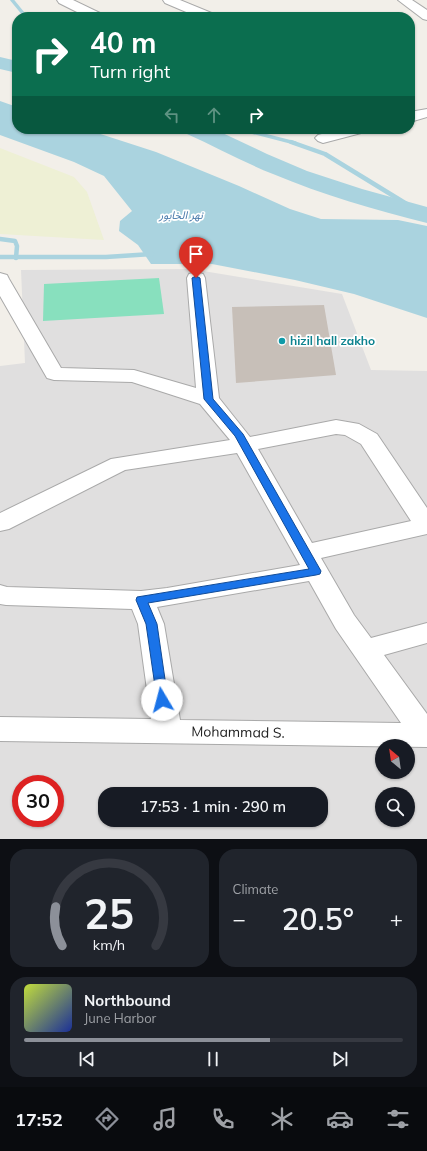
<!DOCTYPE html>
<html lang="en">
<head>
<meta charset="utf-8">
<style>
  :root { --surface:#171b24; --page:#20242c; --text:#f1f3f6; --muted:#9ea1a6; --line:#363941; --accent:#8c9099 }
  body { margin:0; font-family:Mulish,"Noto Sans Arabic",sans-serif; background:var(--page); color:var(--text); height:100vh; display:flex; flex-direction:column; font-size:15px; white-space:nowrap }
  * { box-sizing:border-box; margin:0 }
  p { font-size:13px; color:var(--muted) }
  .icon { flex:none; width:22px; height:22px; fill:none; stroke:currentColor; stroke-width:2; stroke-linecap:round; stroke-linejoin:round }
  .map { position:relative; height:839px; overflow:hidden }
  .drawer { display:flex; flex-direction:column; gap:10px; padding:10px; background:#0d0f14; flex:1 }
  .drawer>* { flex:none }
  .top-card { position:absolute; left:12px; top:12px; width:403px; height:122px; border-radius:16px; box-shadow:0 1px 3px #0004; background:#0b6e4f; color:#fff; overflow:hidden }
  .needle { width:26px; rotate:331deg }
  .fabs { position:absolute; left:375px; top:739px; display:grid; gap:8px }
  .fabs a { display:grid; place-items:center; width:40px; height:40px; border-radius:50%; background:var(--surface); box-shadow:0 1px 3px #0004; font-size:20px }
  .speed { position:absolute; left:12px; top:775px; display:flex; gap:8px; font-size:20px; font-weight:700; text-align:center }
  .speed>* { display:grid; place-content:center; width:52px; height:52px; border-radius:50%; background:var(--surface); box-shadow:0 1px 3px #0004; line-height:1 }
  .speed .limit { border:6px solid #d22; background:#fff; color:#111 }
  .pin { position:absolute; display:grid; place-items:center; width:34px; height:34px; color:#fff; margin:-41px -17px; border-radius:50% 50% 50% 0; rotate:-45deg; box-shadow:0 0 4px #0007 }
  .pin .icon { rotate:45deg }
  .me { position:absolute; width:44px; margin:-22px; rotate:352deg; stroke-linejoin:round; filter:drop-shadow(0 0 3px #0008) }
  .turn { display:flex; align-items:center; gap:14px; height:84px; padding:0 12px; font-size:18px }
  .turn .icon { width:52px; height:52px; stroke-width:2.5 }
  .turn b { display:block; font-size:28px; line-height:34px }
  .lanes { display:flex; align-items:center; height:38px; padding:0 12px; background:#0003; justify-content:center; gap:20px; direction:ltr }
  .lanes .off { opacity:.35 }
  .big { font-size:30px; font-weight:600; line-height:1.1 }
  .drawer .widget { flex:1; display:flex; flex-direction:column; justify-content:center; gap:6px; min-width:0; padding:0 14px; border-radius:16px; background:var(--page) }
  .drawer .dial { align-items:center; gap:0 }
  .dial svg { height:104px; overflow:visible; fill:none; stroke:var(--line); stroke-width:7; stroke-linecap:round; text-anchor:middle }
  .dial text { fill:var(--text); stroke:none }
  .song { display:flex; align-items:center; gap:12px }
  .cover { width:48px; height:48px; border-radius:6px; background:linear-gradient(135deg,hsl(70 70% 55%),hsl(230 70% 35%)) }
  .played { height:4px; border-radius:2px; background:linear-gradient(90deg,var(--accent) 65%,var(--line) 65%) }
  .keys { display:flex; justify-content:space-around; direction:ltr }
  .heat { display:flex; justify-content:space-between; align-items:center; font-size:22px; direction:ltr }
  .drawer .tiles { flex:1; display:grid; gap:10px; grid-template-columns:1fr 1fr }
  .widget:last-child { grid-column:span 2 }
  .trip { position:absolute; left:98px; top:787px; width:230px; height:40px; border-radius:16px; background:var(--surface); box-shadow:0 1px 3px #0004; font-weight:600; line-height:40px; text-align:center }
  .dock { display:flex; height:64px; justify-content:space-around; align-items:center; background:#090b0e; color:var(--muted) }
  .dock .icon { width:28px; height:28px }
  .dock .on { color:var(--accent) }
  .dock b { font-size:18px; color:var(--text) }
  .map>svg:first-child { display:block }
  .residential { fill:#e0dfdf; fill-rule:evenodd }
  .farmland { fill:#eef0d5 }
  .pitch { fill:#88e0be }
  .water { fill:#aad3df }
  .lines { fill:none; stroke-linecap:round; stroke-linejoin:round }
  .stream-far1 { stroke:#aad3df; stroke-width:3.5 }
  .stream { stroke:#aad3df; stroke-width:4.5 }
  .river { fill:#aad3df; fill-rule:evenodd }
  .building { fill:#c7bfb8 }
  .minor-casing { stroke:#a9a9a9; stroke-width:2 }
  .minor { fill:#fff; fill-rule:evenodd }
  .route { fill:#1a73e8; stroke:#114b97 }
  .culture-dot { fill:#0f9aa8; stroke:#fff; stroke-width:1.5 }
  .labels { text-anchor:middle; stroke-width:3.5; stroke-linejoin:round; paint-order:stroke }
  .far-water-label { font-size:11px; font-style:italic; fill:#4a7aab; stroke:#fff }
  .culture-label { font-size:12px; font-weight:bold; fill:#0d838f; stroke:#fff; text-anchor:start }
  .near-street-label { font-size:14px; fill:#222; stroke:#fff }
</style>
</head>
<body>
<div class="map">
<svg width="427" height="839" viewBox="0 0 427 839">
  <rect width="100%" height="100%" fill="#f2efe9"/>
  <!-- residential -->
  <path class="residential" d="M191,269L342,294L371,370L427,371V839H0V366L25,363L21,270ZM382,746H408V772H382ZM21,784H55V818H21ZM105,794H321V820H105ZM382,794H408V820H382Z"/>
  <!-- farmland -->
  <polygon class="farmland" points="0,148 74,177 87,192 104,240 0,234"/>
  <!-- pitch -->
  <polygon class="pitch" points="159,278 164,314 43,321 44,284"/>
  <!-- water -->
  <polygon class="water" points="0,101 17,107 17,129 85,129 156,152 239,186 290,209 321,219 398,220 427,226 427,318 354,294 295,280 212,264 151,264 138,245 119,231 120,221 132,211 104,176 74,162 0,135"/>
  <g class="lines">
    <!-- stream-far1 -->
    <g class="stream-far1">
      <polyline points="12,0 26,17"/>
      <polyline points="240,129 295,143"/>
    </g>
    <!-- stream -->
    <g class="stream">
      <polyline points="291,142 325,154 423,214"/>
      <polyline points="0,239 15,241 17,246 16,258"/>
      <polyline points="0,257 106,257 152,254"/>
    </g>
    <!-- river -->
    <g class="river">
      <polygon points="0,57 17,61 17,73 0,69"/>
      <path d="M184,129H214L267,154L307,171L362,189L427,207V223C375,210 323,195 273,174C243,162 216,147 187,134Z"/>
    </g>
  </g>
  <!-- building -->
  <polygon class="building" points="324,305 336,375 236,383 232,307"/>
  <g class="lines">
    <!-- minor casing -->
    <g class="minor-casing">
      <g id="minor">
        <polygon points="57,0 73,0 102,14 103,17 87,17 59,3"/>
        <polygon points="163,0 180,0 214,14 215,17 198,17 165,3"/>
        <polygon points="398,0 412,0 427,10 427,20 423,19"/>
        <polygon points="427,109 427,117 410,122 410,112"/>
        <polygon points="341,129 368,129 365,132 323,143 318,141 315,138 318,135"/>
        <path d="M196,272L203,274L205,278L219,398L250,437L336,420L359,424L377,434L427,508V534L321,558L354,615L371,638L427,623V643L384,655L427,714V747L0,741V717L151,719L138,624L132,609L6,605L0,604V585L7,587L141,591L167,588L300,565L237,453L125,470L9,529L0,531V513L111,459L230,440L200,404L132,382L54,380L47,378L0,296V273L7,275L9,279L61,368L134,370L196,388L187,278L189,274ZM336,434L345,435L361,444L411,521L312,543L258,449ZM309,581L336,629L401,723L180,720L164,624L157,607Z"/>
      </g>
    </g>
    <!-- minor -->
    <use href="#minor" class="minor"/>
  </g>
  <!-- route -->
  <polygon class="route" points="196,276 200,278 213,399 243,434 321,571 320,574 316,575 148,603 157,624 168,700 167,704 162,705 158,704 157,700 146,624 136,600 137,597 309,569 235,436 204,399 192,278"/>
  <!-- markers -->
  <circle class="culture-dot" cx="282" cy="341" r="4"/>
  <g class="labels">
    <!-- far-water labels -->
    <g class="far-water-label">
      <text x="181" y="219">نهر الخابور</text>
    </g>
    <!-- culture labels -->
    <g class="culture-label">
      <text x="290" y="345">hizil hall zakho</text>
    </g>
    <!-- near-street labels -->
    <g class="near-street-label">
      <text transform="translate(238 732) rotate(1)" y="5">Mohammad S.</text>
    </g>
  </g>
</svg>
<div class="fabs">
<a><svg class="needle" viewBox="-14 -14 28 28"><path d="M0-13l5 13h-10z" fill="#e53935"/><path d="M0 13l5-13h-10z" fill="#9ea1a6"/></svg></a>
<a><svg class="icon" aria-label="search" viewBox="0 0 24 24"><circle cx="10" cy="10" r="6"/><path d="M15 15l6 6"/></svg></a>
</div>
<div class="speed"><div class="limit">30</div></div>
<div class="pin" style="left:196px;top:278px;background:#d93025"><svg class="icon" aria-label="arrive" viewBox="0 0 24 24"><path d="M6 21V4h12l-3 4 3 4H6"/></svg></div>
<svg class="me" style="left:162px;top:700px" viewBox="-20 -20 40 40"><circle r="19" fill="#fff"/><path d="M0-13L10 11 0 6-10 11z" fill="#1a73e8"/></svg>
<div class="trip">17:53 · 1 min · 290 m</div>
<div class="top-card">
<div class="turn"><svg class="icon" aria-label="right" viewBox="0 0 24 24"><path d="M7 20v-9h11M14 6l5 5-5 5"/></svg><div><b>40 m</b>Turn right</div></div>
<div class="lanes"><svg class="icon off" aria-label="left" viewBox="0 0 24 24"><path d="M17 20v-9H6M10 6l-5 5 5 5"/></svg><svg class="icon off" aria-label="ahead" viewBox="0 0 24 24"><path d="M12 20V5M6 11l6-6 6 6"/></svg><svg class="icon" aria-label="right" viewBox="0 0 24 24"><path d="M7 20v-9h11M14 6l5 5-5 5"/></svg></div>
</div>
</div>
<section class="drawer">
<div class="tiles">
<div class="widget dial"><svg viewBox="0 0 100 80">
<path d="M14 69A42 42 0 1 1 86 69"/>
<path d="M14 69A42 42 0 0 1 9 39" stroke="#8c9099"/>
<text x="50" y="56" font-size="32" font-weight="700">25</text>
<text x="50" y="72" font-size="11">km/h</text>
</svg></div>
<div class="widget"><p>Climate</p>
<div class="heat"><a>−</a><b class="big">20.5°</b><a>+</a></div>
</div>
<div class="widget">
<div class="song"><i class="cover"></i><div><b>Northbound</b><p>June Harbor</p></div></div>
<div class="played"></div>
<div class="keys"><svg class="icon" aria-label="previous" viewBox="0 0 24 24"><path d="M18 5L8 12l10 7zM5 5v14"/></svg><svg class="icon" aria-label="pause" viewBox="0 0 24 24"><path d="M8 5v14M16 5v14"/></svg><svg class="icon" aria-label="next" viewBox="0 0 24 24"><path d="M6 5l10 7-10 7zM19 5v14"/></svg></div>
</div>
</div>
</section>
<nav class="dock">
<b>17:52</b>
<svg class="icon on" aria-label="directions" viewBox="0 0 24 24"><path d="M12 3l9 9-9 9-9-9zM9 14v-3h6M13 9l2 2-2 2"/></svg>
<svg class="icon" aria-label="music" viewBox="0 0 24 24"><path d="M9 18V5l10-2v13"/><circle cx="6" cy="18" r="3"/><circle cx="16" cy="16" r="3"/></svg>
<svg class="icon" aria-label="phone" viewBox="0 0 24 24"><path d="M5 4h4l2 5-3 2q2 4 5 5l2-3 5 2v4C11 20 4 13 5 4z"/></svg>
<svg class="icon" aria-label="climate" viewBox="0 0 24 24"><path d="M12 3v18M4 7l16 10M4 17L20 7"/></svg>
<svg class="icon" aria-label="car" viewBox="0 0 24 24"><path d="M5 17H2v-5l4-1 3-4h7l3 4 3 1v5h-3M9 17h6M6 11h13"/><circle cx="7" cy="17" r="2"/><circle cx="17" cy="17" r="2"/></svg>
<svg class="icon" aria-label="filters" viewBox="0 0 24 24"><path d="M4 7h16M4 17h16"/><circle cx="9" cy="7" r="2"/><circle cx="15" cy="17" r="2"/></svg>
</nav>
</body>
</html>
